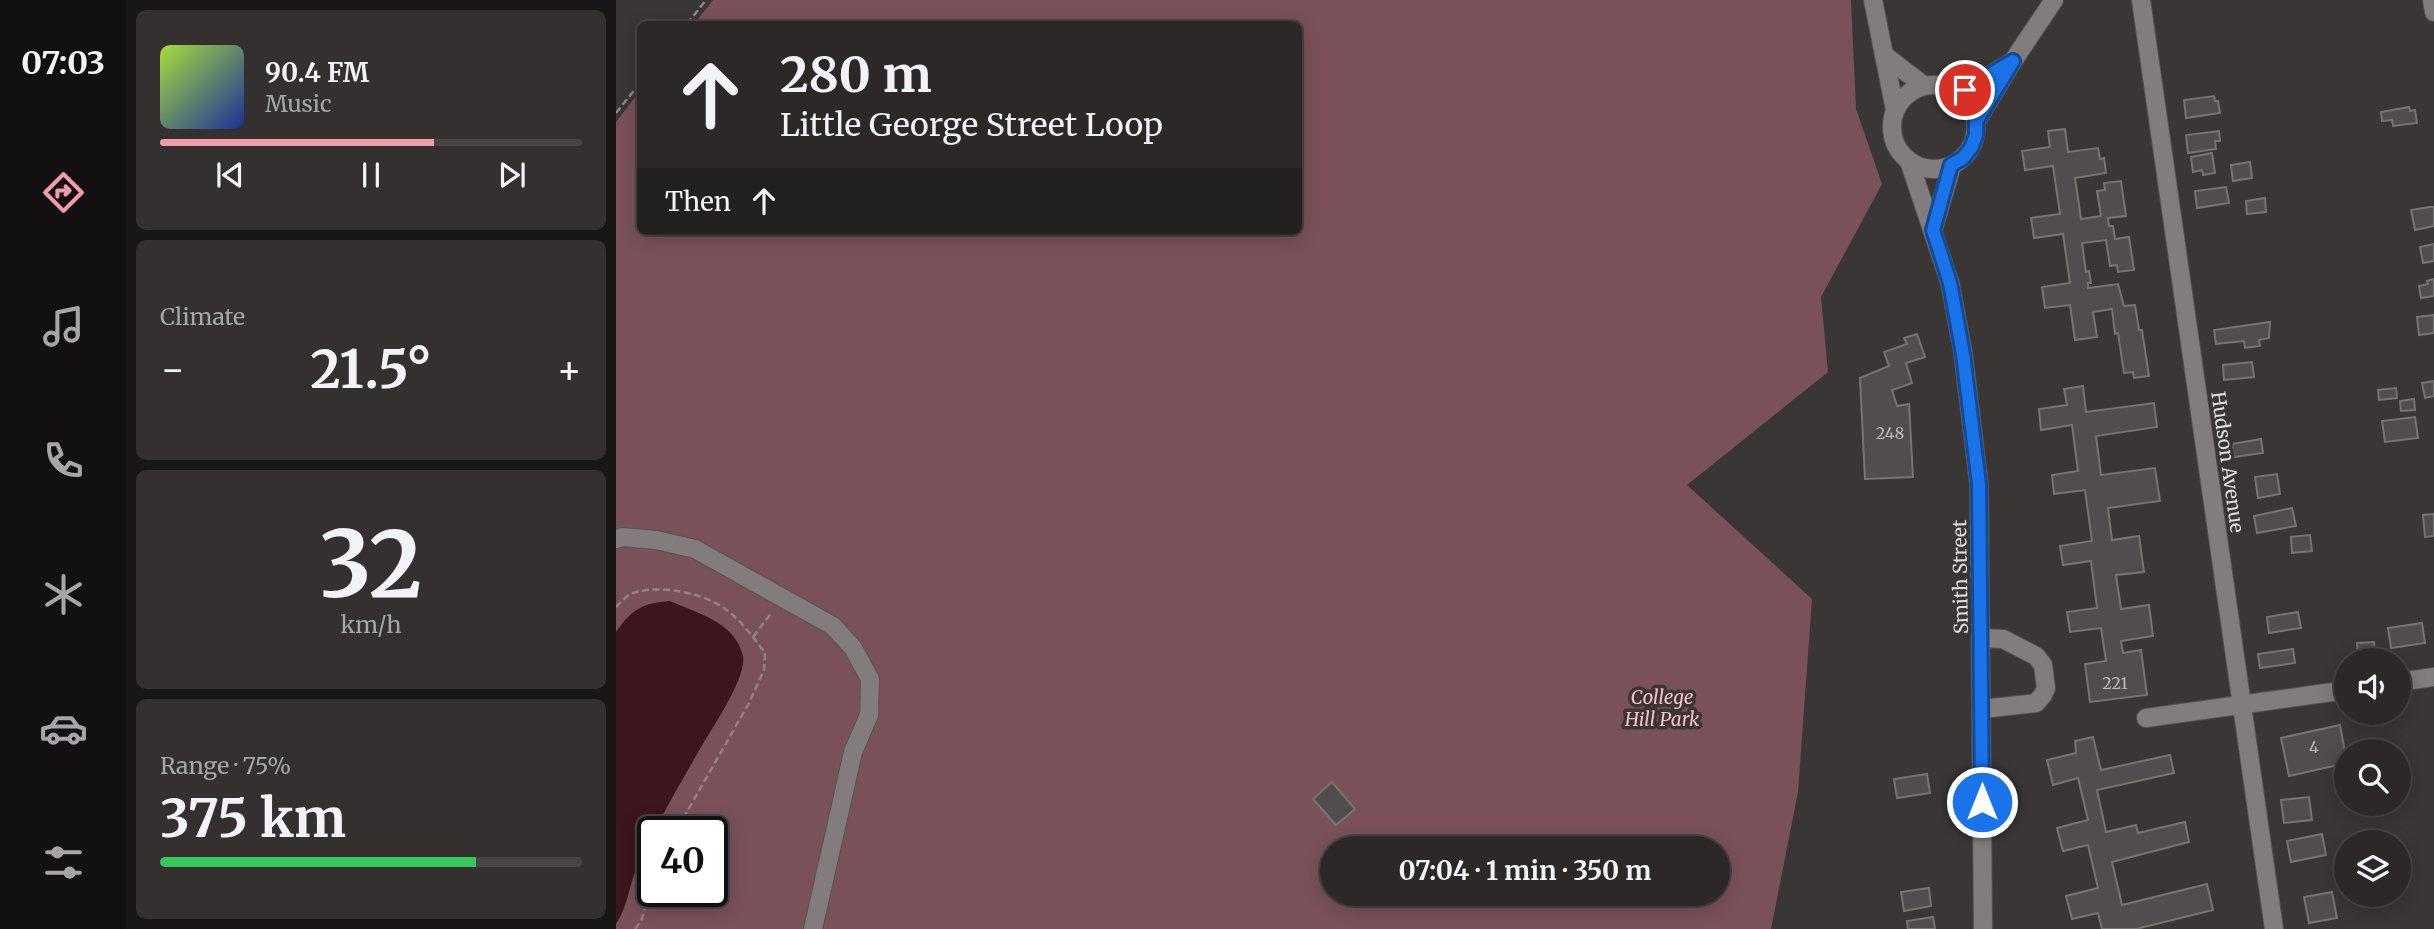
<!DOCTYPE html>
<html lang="en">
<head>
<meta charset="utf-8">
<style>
  :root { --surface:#2c2828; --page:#343030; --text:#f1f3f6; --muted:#a6a6a8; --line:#484445; --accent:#f39aab }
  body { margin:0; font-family:Merriweather,serif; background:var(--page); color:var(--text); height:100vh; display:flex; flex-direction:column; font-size:26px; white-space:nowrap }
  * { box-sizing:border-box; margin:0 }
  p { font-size:23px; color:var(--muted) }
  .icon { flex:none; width:38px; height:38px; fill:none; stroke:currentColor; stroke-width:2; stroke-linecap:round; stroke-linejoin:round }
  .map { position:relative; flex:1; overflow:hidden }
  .details { display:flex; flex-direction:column; gap:10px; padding:10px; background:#181616; width:490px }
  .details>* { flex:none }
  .hud { position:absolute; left:21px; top:21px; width:665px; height:214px; border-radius:10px; box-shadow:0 4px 18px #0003,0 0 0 2px var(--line); background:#2c2828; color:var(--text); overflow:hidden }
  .tools { position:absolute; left:1718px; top:648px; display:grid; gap:14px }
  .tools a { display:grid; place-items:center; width:77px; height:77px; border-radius:50%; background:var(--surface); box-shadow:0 4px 18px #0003,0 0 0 2px var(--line); font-size:35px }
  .speed { position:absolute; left:21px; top:816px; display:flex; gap:14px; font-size:35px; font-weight:700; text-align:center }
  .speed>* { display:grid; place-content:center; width:91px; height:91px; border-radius:50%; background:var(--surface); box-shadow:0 4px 18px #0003,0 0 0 2px var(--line); line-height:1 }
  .speed .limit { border:4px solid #111; border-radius:10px; background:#fff; color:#111 }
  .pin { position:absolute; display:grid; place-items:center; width:60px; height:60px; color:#fff; margin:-30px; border:4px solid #fff; border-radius:50%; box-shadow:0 2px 7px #0007 }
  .me { position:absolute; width:77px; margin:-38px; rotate:0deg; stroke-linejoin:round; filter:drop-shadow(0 0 5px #0008) }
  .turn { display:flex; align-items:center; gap:24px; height:147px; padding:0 28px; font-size:32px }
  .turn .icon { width:91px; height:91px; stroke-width:2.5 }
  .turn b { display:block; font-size:49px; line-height:60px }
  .then { display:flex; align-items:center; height:66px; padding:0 28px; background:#0003; gap:14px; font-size:26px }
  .big { font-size:52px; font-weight:700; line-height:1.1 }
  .details .tile { flex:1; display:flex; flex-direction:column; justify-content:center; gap:10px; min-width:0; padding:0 24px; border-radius:10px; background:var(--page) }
  .details .dial { align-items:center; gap:0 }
  .dial b { font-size:91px; line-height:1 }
  .song { display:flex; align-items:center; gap:21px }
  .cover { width:84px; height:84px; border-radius:10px; background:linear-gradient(135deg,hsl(80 70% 55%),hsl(230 70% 35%)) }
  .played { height:7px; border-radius:4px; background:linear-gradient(90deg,var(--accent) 65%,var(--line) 65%) }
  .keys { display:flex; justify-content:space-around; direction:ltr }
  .heat { display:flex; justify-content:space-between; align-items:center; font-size:38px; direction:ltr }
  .charge { height:10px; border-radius:5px; background:linear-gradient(90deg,#34c759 75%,var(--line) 0) }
  .trip { position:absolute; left:704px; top:836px; width:410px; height:70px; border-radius:35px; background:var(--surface); box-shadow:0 4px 18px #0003,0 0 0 2px var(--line); font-weight:700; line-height:70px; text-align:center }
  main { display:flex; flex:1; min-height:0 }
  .dock { display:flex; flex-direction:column; width:126px; justify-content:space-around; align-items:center; background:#121010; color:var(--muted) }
  .dock .icon { width:49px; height:49px }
  .dock .current { color:var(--accent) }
  .dock b { font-size:32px; color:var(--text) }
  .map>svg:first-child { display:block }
  .green { fill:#7a5159; fill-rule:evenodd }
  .water { fill:#3d151f }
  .building { fill:#514c4d; stroke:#787373; stroke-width:2 }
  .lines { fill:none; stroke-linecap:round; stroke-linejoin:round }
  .minor-casing { stroke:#565353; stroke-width:20 }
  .path { stroke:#898686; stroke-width:2.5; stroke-dasharray:7 3.5; stroke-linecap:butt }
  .minor { stroke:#827c7d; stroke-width:18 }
  .route-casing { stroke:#114b97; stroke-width:18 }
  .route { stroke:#1a73e8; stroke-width:12 }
  .labels { text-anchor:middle; stroke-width:7; stroke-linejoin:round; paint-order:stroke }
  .number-label { font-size:16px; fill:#bcb9b9 }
  .street-label { font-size:19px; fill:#e0dddd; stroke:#3a3636 }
  .park-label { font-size:19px; font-style:italic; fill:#febec9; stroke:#3a3636 }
</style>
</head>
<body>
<main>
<nav class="dock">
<b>07:03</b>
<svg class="icon current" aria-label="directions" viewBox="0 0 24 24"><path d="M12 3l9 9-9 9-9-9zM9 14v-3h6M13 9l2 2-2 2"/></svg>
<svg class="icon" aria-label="music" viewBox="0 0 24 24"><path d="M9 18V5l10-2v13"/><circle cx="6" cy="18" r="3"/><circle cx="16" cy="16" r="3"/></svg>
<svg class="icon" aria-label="phone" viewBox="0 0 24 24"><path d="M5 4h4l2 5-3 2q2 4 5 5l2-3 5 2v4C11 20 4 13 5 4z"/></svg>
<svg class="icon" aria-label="climate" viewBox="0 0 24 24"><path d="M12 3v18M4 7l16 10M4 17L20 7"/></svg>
<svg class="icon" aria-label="car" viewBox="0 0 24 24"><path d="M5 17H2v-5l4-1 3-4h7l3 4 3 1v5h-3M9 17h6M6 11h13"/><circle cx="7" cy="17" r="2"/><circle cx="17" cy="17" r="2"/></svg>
<svg class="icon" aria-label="filters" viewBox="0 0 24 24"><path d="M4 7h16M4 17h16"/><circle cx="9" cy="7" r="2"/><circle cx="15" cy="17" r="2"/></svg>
</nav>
<section class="details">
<div class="tile">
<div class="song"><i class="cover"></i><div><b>90.4 FM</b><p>Music</p></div></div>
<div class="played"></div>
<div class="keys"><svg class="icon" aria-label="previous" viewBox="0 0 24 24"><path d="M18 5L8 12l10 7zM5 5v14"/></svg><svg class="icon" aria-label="pause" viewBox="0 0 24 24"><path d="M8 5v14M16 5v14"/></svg><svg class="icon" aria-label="next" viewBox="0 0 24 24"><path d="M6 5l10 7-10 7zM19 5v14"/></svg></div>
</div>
<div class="tile"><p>Climate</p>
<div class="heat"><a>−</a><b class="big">21.5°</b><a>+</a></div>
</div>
<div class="tile dial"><b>32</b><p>km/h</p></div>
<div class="tile"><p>Range · 75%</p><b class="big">375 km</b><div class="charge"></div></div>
</section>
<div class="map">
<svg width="1818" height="929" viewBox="0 0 1818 929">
  <rect width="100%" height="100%" fill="#3a3636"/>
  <!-- green -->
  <path class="green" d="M97,0H1235L1240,109L1266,184L1205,297L1212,372L1071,485L1196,599L1182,792L1155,929H0V122L24,91V231H682V24H78ZM37,831H96V891H37ZM716,849H1101V894H716Z"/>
  <!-- water -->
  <path class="water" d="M54,601C83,614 119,622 127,656C131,677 96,728 85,747C63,786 40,824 22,865C13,884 12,907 0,924V632C16,609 27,603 54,601Z"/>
  <!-- building -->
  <g class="building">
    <polygon points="1598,96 1599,101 1602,101 1604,113 1570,118 1568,100"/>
    <polygon points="1793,107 1794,111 1799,110 1801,123 1777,126 1776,120 1766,121 1765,112"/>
    <polygon points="1449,129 1452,152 1482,148 1484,159 1488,158 1490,173 1459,178 1465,219 1485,216 1481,191 1489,190 1488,183 1505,181 1510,216 1492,218 1493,226 1497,226 1499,239 1513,237 1518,270 1502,272 1501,265 1494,266 1490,240 1466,243 1470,272 1473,271 1475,283 1472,283 1472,288 1502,284 1508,306 1519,305 1523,330 1526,330 1533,376 1518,378 1517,372 1508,373 1502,333 1499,334 1496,309 1477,312 1481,337 1459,340 1454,305 1429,308 1426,287 1454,283 1447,234 1418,238 1415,218 1444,214 1437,166 1409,170 1406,151 1434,147 1432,131"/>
    <polygon points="1603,131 1604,141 1599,141 1600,149 1572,153 1570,135"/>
    <polygon points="1596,153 1599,173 1587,175 1586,170 1577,172 1575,157"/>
    <polygon points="1634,162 1636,178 1617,181 1615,165"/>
    <polygon points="1610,187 1613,203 1581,208 1579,191"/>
    <polygon points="1649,198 1650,212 1631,214 1630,201"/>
    <polygon points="1813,207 1818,207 1818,226 1799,230 1795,210"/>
    <polygon points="1818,244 1818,261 1807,263 1804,247"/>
    <polygon points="1818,279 1818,296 1805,298 1803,286 1812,284 1811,281"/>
    <polygon points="1818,315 1818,333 1803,335 1801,317"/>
    <polygon points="1654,322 1653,338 1643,340 1644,346 1629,348 1628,341 1600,344 1598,330"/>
    <polygon points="1301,334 1309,357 1290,363 1296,383 1276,390 1281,406 1293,404 1297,477 1249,479 1244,378 1273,366 1268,352 1291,344 1288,338"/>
    <polygon points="1636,362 1638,377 1608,380 1607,365"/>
    <polygon points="1818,381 1818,396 1809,398 1806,383"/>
    <polygon points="1467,386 1470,412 1538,403 1541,427 1480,436 1485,475 1539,468 1544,501 1492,508 1496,540 1523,536 1528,572 1500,575 1505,609 1533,605 1537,636 1505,641 1507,653 1525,650 1531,695 1474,702 1469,664 1490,661 1485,628 1454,632 1451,612 1481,608 1475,561 1447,565 1444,546 1476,541 1469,490 1438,494 1436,475 1462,471 1456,425 1425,430 1423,409 1451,405 1448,389"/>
    <polygon points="1780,388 1781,398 1763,400 1762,390"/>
    <polygon points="1798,399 1799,410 1785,411 1784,401"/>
    <polygon points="1799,417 1802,438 1769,442 1766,421"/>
    <polygon points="1645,439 1647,453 1618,457 1616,444"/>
    <polygon points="1661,474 1664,494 1642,498 1639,477"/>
    <polygon points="1676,508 1680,526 1641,533 1638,516"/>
    <polygon points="1818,514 1818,536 1809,537 1807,515"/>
    <polygon points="1694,535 1696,551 1676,553 1675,537"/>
    <polygon points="1682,612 1685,628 1653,633 1651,617"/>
    <polygon points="1806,623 1809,643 1775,648 1772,628"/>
    <polygon points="1758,642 1759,658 1742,659 1741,643"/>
    <polygon points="1677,649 1679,663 1644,668 1642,654"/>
    <polygon points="1724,725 1731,763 1673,776 1665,738"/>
    <polygon points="1477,737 1485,770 1554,755 1558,773 1481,790 1490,832 1520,825 1522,833 1569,822 1573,842 1496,862 1506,905 1591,884 1597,910 1520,929 1486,929 1482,913 1456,919 1450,896 1482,888 1472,845 1447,851 1441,828 1472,820 1462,778 1437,785 1431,760 1460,753 1459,741"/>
    <polygon points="1311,774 1314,793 1281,798 1278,779"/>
    <polygon points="716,782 739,809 720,825 697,799"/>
    <polygon points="1693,797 1696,820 1668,823 1665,800"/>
    <polygon points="1706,834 1710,855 1675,862 1671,841"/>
    <polygon points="1313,888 1315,906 1288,911 1285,892"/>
    <polygon points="1716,892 1721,918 1693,923 1688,897"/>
    <polygon points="1317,917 1319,929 1292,929 1291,921"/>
  </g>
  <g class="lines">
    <!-- minor casing -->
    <g class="minor-casing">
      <g id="minor">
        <polyline points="1257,0 1279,110"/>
        <polyline points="1525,0 1658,929"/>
        <polyline points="1816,0 1818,12"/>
        <polyline points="1268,55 1307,85"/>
        <circle cx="1318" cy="127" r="42"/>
        <polyline points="1345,93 1394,63"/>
        <polyline points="1360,122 1397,61 1438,0"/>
        <polyline points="1293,161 1334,283 1347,353 1363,484 1367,929"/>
        <polyline points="1317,230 1336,165"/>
        <polyline points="0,539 7,537 40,540 79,549 217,626 237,648 254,679 253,715 237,752 197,929"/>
        <polyline points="1365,638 1387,639 1420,656 1427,665 1430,688 1427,695 1420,703 1366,709"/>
        <polyline points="1783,682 1818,677"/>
        <polyline points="1530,718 1731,690"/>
      </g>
    </g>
    <!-- path -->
    <g class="path">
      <polyline points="71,24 90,0"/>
      <polyline points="0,113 24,83"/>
      <path d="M0,607C5,602 11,595 17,593C44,584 86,593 108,608C124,619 138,638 149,653L148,670L133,703L60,831"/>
      <polyline points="137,637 156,612"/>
      <path d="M19,929C33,914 28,893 37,875"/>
    </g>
    <!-- minor -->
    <use href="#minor" class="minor"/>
  </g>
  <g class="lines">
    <!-- route casing -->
    <g class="route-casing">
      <polyline id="route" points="1349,90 1397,61 1360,122 1360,135 1355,148 1347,158 1335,165 1317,230 1334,283 1347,354 1363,484 1366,802"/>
    </g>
    <!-- route -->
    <use href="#route" class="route"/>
  </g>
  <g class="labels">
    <!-- number labels -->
    <g class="number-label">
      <text x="1274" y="439">248</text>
      <text x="1499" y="689">221</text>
      <text x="1698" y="753">4</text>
    </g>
    <!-- street labels -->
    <g class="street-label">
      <text transform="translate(1612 462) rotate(82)" y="7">Hudson Avenue</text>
      <text transform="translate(1344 577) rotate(-91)" y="7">Smith Street</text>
    </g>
    <!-- park labels -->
    <g class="park-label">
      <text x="1046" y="704">College<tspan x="1046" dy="22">Hill Park</tspan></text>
    </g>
  </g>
</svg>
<div class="tools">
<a><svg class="icon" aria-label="sound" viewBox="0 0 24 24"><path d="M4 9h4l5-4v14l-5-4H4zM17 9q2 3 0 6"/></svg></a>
<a><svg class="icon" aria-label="search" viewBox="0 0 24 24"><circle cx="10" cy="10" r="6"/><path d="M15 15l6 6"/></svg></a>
<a><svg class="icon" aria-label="layers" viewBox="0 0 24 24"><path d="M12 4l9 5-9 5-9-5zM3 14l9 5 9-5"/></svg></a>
</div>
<div class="speed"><div class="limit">40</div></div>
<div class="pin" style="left:1349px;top:90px;background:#d93025"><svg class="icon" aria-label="arrive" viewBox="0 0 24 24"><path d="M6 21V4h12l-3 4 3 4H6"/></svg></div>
<svg class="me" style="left:1366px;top:802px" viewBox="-20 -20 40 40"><circle r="17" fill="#1a73e8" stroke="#fff" stroke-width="3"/><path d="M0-11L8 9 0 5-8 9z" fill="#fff"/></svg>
<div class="trip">07:04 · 1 min · 350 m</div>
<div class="hud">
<div class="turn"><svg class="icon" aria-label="ahead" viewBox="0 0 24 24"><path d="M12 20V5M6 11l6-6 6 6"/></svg><div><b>280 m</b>Little George Street Loop</div></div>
<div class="then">Then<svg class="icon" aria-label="ahead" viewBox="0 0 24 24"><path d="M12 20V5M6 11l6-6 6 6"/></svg></div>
</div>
</div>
</main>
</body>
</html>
